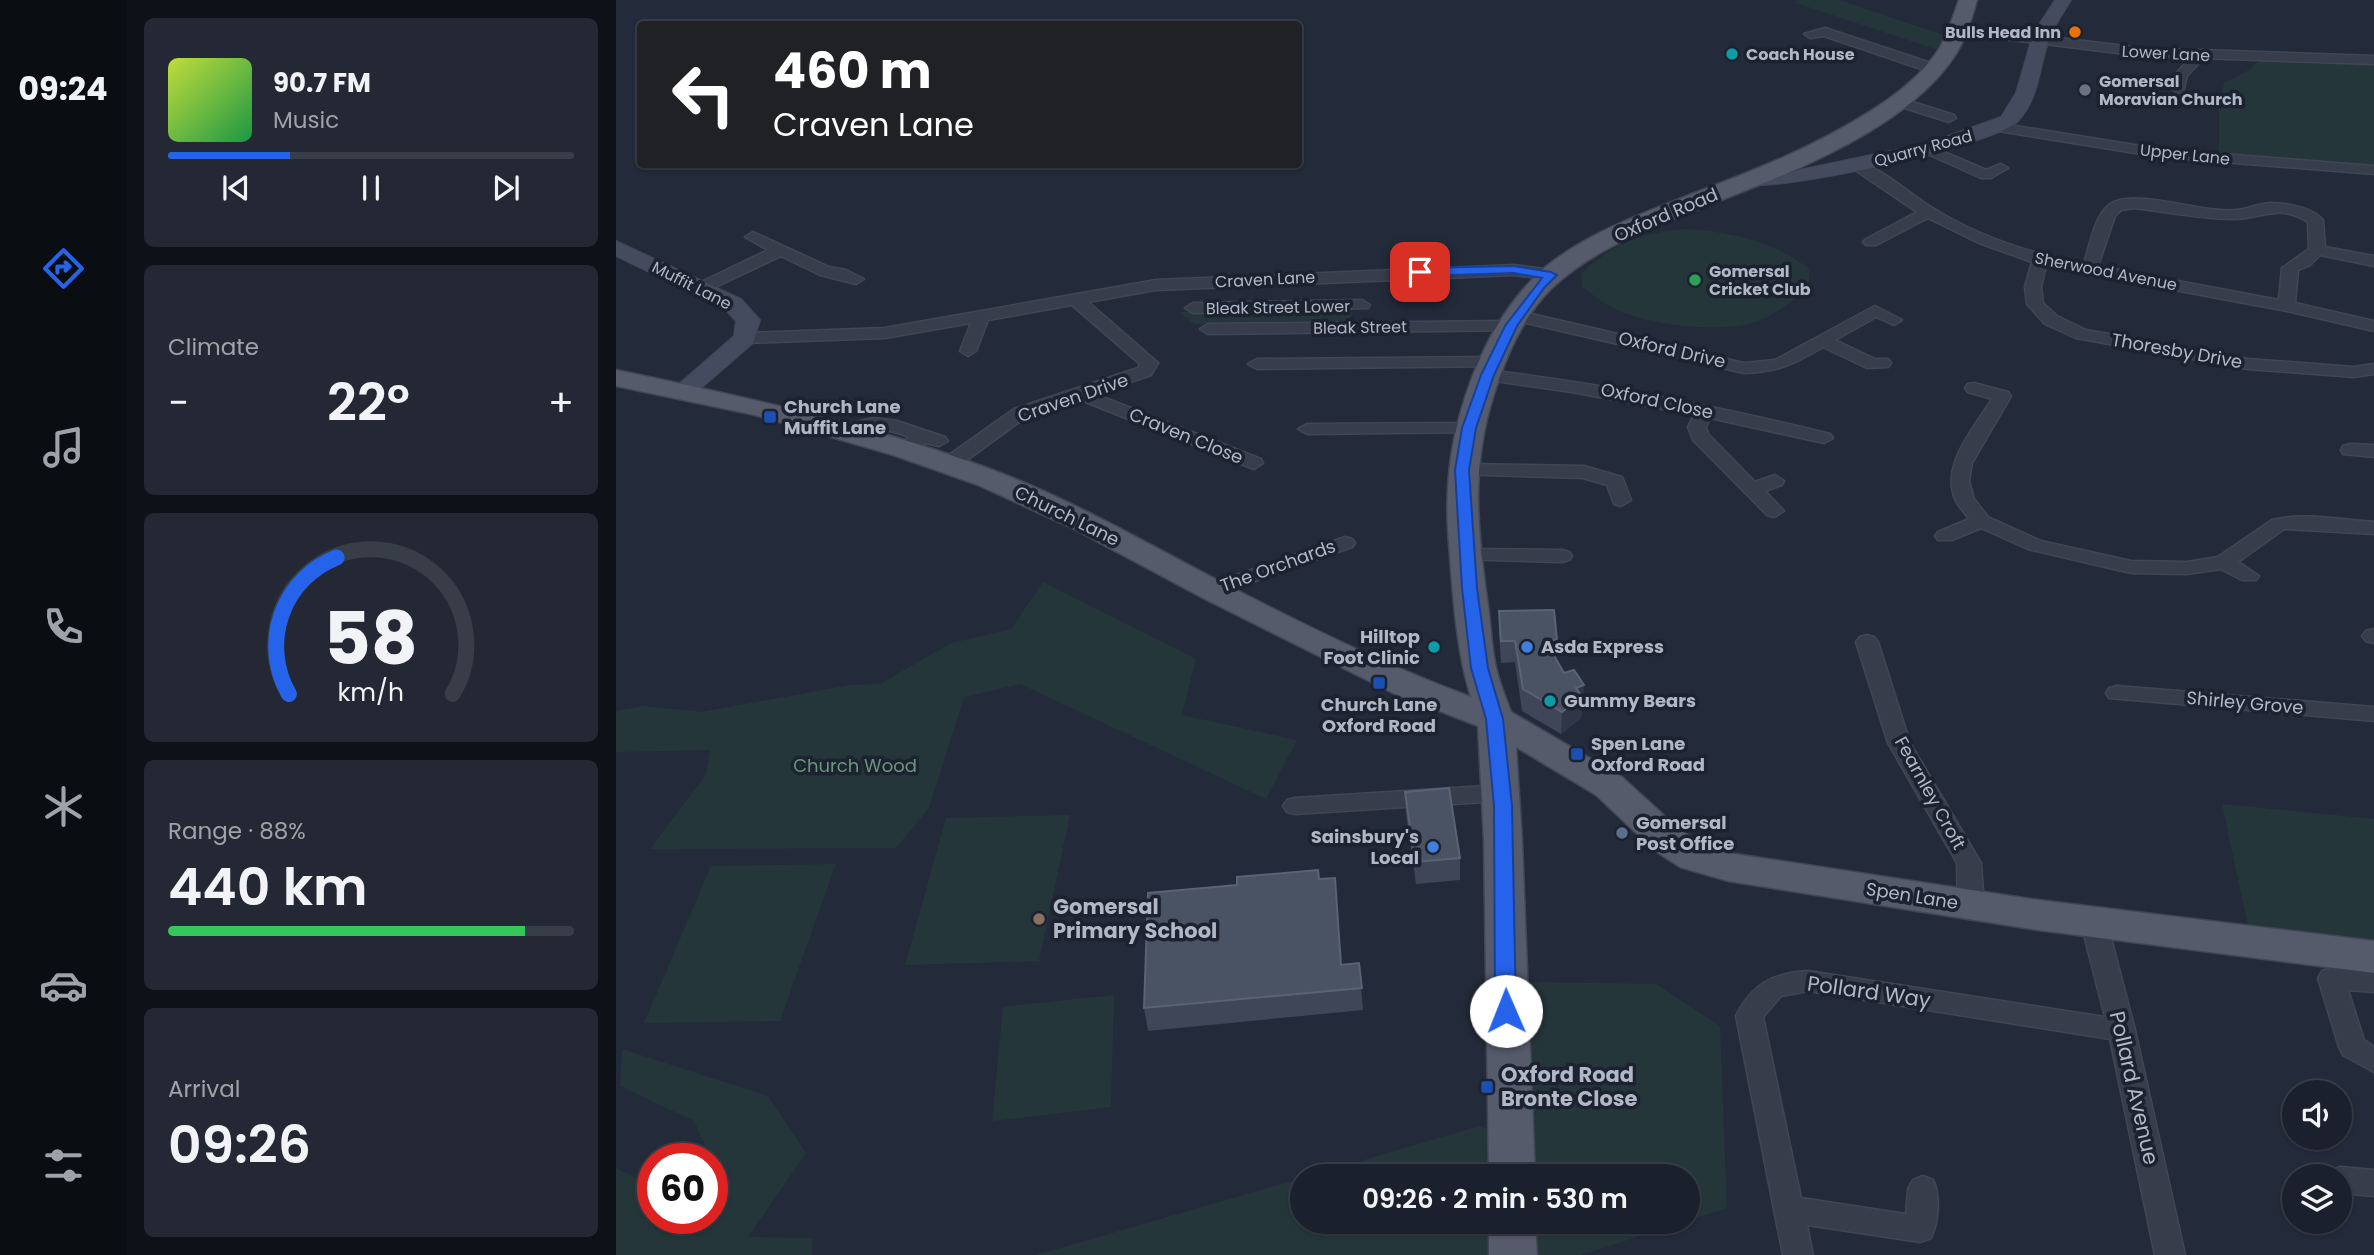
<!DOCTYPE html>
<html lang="en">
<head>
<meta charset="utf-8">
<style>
  :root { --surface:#1a202c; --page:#232834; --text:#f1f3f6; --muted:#9fa3a9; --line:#383e48; --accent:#2563eb }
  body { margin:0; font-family:Poppins,sans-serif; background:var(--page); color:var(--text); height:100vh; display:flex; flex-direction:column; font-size:26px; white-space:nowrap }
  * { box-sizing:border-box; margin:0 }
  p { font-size:23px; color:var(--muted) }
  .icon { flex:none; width:38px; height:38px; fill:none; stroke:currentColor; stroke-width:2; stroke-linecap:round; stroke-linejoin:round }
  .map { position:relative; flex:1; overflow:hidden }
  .sheet { display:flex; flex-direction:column; gap:18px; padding:18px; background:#0e1218; width:490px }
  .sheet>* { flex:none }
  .guide { position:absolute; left:21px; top:21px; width:665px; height:147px; border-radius:7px; box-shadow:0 2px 5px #0004,0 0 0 2px var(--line); background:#202124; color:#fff; overflow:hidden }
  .tools { position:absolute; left:1666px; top:1080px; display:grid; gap:14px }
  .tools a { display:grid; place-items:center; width:70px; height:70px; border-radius:50%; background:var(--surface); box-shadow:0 2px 5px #0004,0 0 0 2px var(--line); font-size:35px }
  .speed { position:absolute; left:21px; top:1143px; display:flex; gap:14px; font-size:35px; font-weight:700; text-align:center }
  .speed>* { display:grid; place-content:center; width:91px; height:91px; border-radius:50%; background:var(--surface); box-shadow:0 2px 5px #0004,0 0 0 2px var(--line); line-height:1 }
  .speed .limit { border:10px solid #d22; background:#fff; color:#111 }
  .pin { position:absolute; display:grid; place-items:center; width:60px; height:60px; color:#fff; margin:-30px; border-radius:14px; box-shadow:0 4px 10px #0006 }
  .me { position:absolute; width:77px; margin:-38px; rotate:359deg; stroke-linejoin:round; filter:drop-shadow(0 0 5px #0008) }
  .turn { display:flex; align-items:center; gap:24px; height:147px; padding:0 21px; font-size:32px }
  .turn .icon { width:91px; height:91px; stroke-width:2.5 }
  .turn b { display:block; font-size:49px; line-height:60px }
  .big { font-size:52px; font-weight:600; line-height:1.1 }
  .sheet .card { flex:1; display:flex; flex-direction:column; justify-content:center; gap:10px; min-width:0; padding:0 24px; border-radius:10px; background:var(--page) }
  .sheet .dial { align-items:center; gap:0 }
  .dial svg { height:182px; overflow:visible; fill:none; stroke:var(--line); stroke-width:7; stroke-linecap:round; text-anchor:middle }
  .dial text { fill:var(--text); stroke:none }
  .song { display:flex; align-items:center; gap:21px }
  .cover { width:84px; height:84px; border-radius:10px; background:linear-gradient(135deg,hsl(70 70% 55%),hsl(140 70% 35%)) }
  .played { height:7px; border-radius:4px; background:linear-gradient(90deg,var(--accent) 30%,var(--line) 30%) }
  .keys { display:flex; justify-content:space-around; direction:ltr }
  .heat { display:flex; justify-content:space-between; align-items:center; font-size:38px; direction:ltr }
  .charge { height:10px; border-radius:5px; background:linear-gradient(90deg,#34c759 88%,var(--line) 0) }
  .trip { position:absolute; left:674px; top:1164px; width:410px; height:70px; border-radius:35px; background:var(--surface); box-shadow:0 2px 5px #0004,0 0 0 2px var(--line); font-weight:600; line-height:70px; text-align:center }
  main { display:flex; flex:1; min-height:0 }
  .tabs { display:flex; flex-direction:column; width:126px; justify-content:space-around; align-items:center; background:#0a0d12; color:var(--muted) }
  .tabs .icon { width:49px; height:49px }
  .tabs .on { color:var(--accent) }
  .tabs b { font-size:32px; color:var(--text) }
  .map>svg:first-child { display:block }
  .green { fill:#25363b }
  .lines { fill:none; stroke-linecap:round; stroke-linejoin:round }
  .street-casing { stroke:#404654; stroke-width:3 }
  .secondary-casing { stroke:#404654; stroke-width:2 }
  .primary-casing { stroke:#404654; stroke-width:3 }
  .street { fill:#373d4b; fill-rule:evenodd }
  .secondary { fill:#454b5e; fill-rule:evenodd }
  .primary { fill:#555b6b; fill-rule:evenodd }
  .wall { fill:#3e4658 }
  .shaded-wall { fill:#2e3647 }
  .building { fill:#4a5364; stroke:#5a6273; stroke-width:2 }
  .route { fill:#2563eb; stroke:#184099; stroke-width:2 }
  .food-dot { fill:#e8710a; stroke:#1c222f; stroke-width:2.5 }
  .culture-dot { fill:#0f9aa8; stroke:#1c222f; stroke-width:2.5 }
  .worship-dot { fill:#6b7280; stroke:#1c222f; stroke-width:2.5 }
  .leisure-dot { fill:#2e9e5b; stroke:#1c222f; stroke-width:2.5 }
  .transit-dot { fill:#1a4fb4; stroke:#1c222f; stroke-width:2.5 }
  .shop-dot { fill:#3f7fe0; stroke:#1c222f; stroke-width:2.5 }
  .service-dot { fill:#5c6f8a; stroke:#1c222f; stroke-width:2.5 }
  .education-dot { fill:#8d6e63; stroke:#1c222f; stroke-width:2.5 }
  .labels { text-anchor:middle; stroke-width:7; stroke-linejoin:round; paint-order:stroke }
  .far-poi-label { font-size:16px; font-weight:bold; fill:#b2b7c6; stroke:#1c222f; text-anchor:start }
  .far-street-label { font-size:16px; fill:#b2b7c6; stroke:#1c222f }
  .street-label { font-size:18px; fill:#b2b7c6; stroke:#1c222f }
  .poi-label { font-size:18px; font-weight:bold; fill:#b2b7c6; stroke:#1c222f; text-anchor:start }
  .park-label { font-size:18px; fill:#6a977a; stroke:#1c222f }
  .near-poi-label { font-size:21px; font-weight:bold; fill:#b2b7c6; stroke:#1c222f; text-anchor:start }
  .near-street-label { font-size:21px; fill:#b2b7c6; stroke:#1c222f }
</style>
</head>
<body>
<main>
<nav class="tabs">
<b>09:24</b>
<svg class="icon on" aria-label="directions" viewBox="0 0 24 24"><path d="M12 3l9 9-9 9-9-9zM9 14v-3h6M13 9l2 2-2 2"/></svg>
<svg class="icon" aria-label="music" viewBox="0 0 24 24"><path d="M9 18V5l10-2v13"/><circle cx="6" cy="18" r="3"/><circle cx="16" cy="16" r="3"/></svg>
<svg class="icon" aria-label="phone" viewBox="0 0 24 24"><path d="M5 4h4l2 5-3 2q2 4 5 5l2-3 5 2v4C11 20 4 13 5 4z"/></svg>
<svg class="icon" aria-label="climate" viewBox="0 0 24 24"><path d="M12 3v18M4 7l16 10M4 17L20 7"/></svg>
<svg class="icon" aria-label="car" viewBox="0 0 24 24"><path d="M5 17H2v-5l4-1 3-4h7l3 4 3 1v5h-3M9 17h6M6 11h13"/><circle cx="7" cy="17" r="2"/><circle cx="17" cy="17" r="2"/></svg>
<svg class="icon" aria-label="filters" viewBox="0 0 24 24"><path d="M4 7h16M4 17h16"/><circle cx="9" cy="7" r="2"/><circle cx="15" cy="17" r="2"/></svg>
</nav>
<section class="sheet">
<div class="card">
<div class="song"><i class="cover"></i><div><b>90.7 FM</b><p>Music</p></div></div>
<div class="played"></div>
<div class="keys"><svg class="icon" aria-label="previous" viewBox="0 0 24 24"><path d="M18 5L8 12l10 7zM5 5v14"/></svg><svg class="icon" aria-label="pause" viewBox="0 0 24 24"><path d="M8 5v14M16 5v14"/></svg><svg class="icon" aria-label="next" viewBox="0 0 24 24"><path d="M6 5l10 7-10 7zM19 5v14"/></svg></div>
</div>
<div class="card"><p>Climate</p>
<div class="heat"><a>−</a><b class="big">22°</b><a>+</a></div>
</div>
<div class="card dial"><svg viewBox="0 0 100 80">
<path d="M14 69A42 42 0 1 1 86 69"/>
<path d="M14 69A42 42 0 0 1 35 9" stroke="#2563eb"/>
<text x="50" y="56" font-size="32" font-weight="700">58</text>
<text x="50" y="72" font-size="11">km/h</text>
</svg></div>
<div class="card"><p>Range · 88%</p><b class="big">440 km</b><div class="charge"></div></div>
<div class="card"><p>Arrival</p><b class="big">09:26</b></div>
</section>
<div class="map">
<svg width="1758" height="1255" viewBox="0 0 1758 1255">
  <rect width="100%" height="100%" fill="#232a3a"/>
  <!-- green -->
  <g class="green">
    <polygon points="1180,0 1223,0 1330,36 1322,50 1180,3"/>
    <polygon points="1646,58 1758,63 1758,168 1603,154 1603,110 1608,83 1633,70"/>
    <path d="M1070,229C1116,232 1156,241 1194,269L1192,289C1176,300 1156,318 1137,323C1098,333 1028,325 993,306C984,301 975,293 966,287L965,274C995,244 1029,231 1070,229Z"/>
    <polygon points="736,310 734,322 578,324 563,312"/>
    <polygon points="427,582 580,659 566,715 681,740 650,799 404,684 348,697 313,808 280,848 34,849 90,775 94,750 0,752 0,711 28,706 85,712 234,685 264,684 335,643 395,629"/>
    <polygon points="1606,804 1758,819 1758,946 1633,931"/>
    <polygon points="454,815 423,961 289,965 330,818"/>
    <polygon points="220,864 164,1021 28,1023 95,866"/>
    <polygon points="904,982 1040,984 1104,1026 1111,1208 1071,1221 1071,1176 694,1176 863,1126 915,1143"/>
    <polygon points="498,995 495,1107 376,1121 387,1007"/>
    <polygon points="6,1049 152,1096 190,1153 132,1237 196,1238 196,1255 0,1255 0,1168 23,1179 39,1229 78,1232 86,1218 96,1218 96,1198 106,1181 78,1121 4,1086"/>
    <polygon points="686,1178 686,1222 1068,1222 965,1255 420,1255"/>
  </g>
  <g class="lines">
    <!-- street casing -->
    <g class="street-casing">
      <g id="street">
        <polygon points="1342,26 1526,48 1758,56 1758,64 1583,58 1584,62 1571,76 1567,92 1562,93 1555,89 1559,75 1571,61 1570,57 1526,56 1338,33 1338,27"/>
        <polygon points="1209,28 1324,66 1325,69 1324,72 1314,72 1208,36 1194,38 1188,34"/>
        <polygon points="1284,98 1338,115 1340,118 1333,122 1279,105 1279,99"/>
        <polygon points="1381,123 1544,149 1758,166 1758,174 1544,157 1376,130 1374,127"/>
        <polygon points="1312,145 1370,170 1385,164 1392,168 1375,178 1365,178 1307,152 1305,149"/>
        <path d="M1241,161C1264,167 1294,194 1315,207C1361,236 1414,254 1468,263C1474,246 1479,210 1498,202C1528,190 1587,214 1620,210C1633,209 1645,202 1657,203C1674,204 1695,207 1707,220L1709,247L1758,256V266L1704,255L1694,265L1682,270L1679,303L1758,321V331L1671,311L1430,266L1425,287L1427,303L1441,316L1470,330L1632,359L1738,367L1758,364V374L1738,377L1632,369L1460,338L1429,324L1411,304L1409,287L1416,262L1363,243L1312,218L1260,245H1250L1247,242L1250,239L1301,212L1236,168L1234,165ZM1518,208C1550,212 1584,219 1617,219C1647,219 1661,203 1692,222L1693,249L1666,268L1663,300L1482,266L1499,216L1505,210Z"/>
        <polygon points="137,232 213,267 230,270 248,279 240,284 204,275 165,256 91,291 79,291 77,288 79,285 152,250 129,237"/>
        <polygon points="898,265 935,270 943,275 935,280 898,275 540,290 472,302 542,363 535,375 479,394 645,459 647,463 638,469 462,399 410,417 340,468 326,468 324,464 326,460 398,409 522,368 524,364 456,305 372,320 360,351 352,356 344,351 355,323 269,338 129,343 121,338 129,333 269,328 540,280"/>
        <polygon points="746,300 754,305 752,308 577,313 569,308 577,303"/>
        <path d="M1259,306L1286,320L1278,325L1260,317L1219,340L1259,359H1272L1275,363L1272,367L1251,368L1207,347C1180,363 1160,373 1128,373L902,321L894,316L902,311L1128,363L1159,360Z"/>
        <polygon points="895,321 903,326 901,330 592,334 584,329 592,324"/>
        <polygon points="877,357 883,358 886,362 883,366 641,369 632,364 641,359"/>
        <path d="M871,370C987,384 1101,406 1214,434L1217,438L1208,443L1094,418L1090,427L1092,434L1139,482L1159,475L1168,481L1166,485L1149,491L1168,511L1158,517L1151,515L1077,440L1072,427L1078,415L956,392L865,379L862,375Z"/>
        <path d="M1358,383L1392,392L1395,396L1356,463L1353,481L1358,499L1372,517L1425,541L1515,561L1571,562L1602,557L1656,520C1688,512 1725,520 1758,522V534L1668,529L1622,562L1643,576L1640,580H1626L1605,569L1571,574L1515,573L1412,549L1365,528L1336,540H1322L1319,536L1322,532L1353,519C1349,513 1343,507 1340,501C1323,466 1359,427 1376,399L1352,392L1349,388L1352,384Z"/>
        <path d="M257,418L281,421L329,437L332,441L323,446L310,443L287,455L278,449L293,437C262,425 259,430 229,437L220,432L232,424Z"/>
        <polygon points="853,423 859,424 862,428 859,432 691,434 682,429 691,424"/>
        <polygon points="1734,444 1758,445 1758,457 1727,454 1725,450 1727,446"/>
        <polygon points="846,464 968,466 1006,477 1015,500 1005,506 998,504 991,485 967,478 839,474 837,470 839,466"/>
        <polygon points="729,537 736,539 739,543 736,547 603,594 589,594 586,590 589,586"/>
        <polygon points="851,549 946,550 953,552 956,556 953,560 946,562 844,559 841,555 844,551"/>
        <polygon points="1758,629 1758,643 1750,641 1746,636 1750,631"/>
        <polygon points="1251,635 1258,637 1262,642 1294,743 1365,863 1368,906 1364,913 1355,915 1346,913 1342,906 1341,863 1272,743 1240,642 1244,637"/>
        <polygon points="1501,686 1758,707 1758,721 1493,698 1490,693 1493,688"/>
        <polygon points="885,785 893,787 897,793 893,799 885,801 679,814 671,812 667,806 671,800 679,798"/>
        <path d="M1478,913L1487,916L1491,923L1519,1030L1569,1255H1539L1494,1039L1192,991L1165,996L1147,1017L1185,1198L1290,1214L1292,1189L1297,1180L1307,1176L1317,1180C1325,1196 1322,1223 1315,1238L1304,1242L1191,1225L1197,1255H1167L1120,1016C1136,984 1157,973 1192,971L1489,1017L1465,923L1469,916Z"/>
        <polygon points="1715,968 1758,972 1758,992 1732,990 1748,1040 1758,1047 1758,1072 1727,1055 1723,1047 1702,978 1706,971"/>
        <polygon points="1724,1167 1758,1170 1758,1196 1724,1193 1724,1176 1711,1176 1714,1171"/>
      </g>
    </g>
    <!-- secondary casing -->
    <g class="secondary-casing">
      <g id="secondary">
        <path d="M1439,0H1455C1448,12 1439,24 1434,37C1423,65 1424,98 1402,121C1380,145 1161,193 1128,184L1125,180L1128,176L1169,173L1312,143L1385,117L1400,93L1417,34Z"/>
        <polygon points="0,241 125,299 144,320 137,343 76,396 67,398 58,396 55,391 118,336 120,321 109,309 0,256"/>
      </g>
    </g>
    <!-- primary casing -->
    <g class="primary-casing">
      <g id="primary">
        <path d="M1343,0H1361C1356,18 1350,38 1340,54C1288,135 1155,180 1070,214C1023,232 973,253 936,288C907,316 890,356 878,394C855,465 861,526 871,599C875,623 875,648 881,672C885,686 890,699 895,712L1006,777L1064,830L1091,847L1112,853L1422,900L1758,941V973L1422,930L1112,881L1064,867L1038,850L980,795L900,747L906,841L919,1176H873L868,841L862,726L777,693L585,597L458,529L362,485L277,455L139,415L0,386V370C129,397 259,425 382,472C460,502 532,544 605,582C686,624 769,665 855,697C839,647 836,582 832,530C829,475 837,427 857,375C872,337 895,298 926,270C968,234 1025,214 1076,194C1137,171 1198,147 1253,112C1279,96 1306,75 1323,49C1332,34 1337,16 1343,0Z"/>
        <polygon points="873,1222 919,1222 921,1255 873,1255"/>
      </g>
    </g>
    <!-- street -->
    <use href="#street" class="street"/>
    <!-- secondary -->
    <use href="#secondary" class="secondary"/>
    <!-- primary -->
    <use href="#primary" class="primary"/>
  </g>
  <!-- wall -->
  <g class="wall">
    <polygon points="883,611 941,640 940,660 967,707 966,708 965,718 945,734 906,711 899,662 885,663 883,633"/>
    <polygon points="789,792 844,858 844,880 800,884 790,814"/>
    <polygon points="703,879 726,964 743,963 747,1010 532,1031 528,1008"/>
  </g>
  <!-- shaded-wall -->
  <polygon class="shaded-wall" points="968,685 967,707 966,708 965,718 945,734 946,712 960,688"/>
  <!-- building -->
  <g class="building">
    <polygon points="938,610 941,640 929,640 948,673 958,670 968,685 960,688 966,696 946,712 907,689 899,641 885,641 883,611"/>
    <polygon points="833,788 844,858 799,862 789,792"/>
    <polygon points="702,870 703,879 719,878 725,965 743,963 746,988 528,1008 532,893 621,885 621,877"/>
  </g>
  <!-- route -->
  <polygon class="route" points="898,266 935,272 941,275 928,288 901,326 878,375 860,428 853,470 861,588 872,668 887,719 896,806 900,1011 897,1016 890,1019 882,1016 879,1011 878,806 870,719 855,668 846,588 839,470 846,428 865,375 889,326 926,278 898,273 804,276 798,272 804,268"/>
  <!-- markers -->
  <circle class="food-dot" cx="1459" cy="32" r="7"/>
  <g class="culture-dot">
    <circle cx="1116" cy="54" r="7"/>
    <circle cx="818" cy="647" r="7"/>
    <circle cx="934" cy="701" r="7"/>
  </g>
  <circle class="worship-dot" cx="1469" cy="90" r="7"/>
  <circle class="leisure-dot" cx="1079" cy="280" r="7"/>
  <g class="transit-dot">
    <rect x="147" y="410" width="14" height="14" rx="3.5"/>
    <rect x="756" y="676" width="14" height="14" rx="3.5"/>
    <rect x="954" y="747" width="14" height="14" rx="3.5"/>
    <rect x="864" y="1080" width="14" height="14" rx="3.5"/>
  </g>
  <g class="shop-dot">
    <circle cx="911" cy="647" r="7"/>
    <circle cx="817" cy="847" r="7"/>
  </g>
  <circle class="service-dot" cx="1006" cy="833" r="7"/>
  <circle class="education-dot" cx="423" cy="919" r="7"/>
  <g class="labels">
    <!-- far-poi labels -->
    <g class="far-poi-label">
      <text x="1445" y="38" text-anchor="end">Bulls Head Inn</text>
      <text x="1130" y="60">Coach House</text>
      <text x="1483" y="87">Gomersal<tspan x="1483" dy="18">Moravian Church</tspan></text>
      <text x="1093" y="277">Gomersal<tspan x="1093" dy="18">Cricket Club</tspan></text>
    </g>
    <!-- far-street labels -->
    <g class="far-street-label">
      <text transform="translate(1550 53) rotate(3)" y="6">Lower Lane</text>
      <text transform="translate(1307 148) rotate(-15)" y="6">Quarry Road</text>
      <text transform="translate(1569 154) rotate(6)" y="6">Upper Lane</text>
      <text transform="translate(1490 271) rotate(11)" y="6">Sherwood Avenue</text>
      <text transform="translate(649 279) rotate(-3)" y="6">Craven Lane</text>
      <text transform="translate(76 285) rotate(27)" y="6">Muffit Lane</text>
      <text transform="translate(662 307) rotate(-1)" y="6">Bleak Street Lower</text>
      <text transform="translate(744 327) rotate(-1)" y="6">Bleak Street</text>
    </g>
    <!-- street labels -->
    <g class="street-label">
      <text transform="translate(1050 215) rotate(-23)" y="6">Oxford Road</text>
      <text transform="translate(1056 350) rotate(13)" y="6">Oxford Drive</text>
      <text transform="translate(1561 351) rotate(10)" y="6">Thoresby Drive</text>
      <text transform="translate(457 398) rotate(-19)" y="6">Craven Drive</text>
      <text transform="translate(1041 401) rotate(12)" y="6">Oxford Close</text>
      <text transform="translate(570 436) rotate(22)" y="6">Craven Close</text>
      <text transform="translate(451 516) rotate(26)" y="6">Church Lane</text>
      <text transform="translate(662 566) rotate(-20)" y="6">The Orchards</text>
      <text transform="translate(1629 703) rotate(5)" y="6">Shirley Grove</text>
      <text transform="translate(1314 793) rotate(61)" y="6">Fearnley Croft</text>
      <text transform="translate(1296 896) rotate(9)" y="6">Spen Lane</text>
    </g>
    <!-- poi labels -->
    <g class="poi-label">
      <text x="168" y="413">Church Lane<tspan x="168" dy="21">Muffit Lane</tspan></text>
      <text x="804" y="643" text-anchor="end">Hilltop<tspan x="804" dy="21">Foot Clinic</tspan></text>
      <text x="925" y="653">Asda Express</text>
      <text x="948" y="707">Gummy Bears</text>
      <text x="763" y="711" text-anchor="middle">Church Lane<tspan x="763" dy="21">Oxford Road</tspan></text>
      <text x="975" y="750">Spen Lane<tspan x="975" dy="21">Oxford Road</tspan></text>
      <text x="1020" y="829">Gomersal<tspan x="1020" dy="21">Post Office</tspan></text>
      <text x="803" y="843" text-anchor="end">Sainsbury's<tspan x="803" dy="21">Local</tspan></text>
    </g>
    <!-- park labels -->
    <g class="park-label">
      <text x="239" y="772">Church Wood</text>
    </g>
    <!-- near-poi labels -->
    <g class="near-poi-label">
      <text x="437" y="914">Gomersal<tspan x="437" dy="24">Primary School</tspan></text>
      <text x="885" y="1082">Oxford Road<tspan x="885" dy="24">Bronte Close</tspan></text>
    </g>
    <!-- near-street labels -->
    <g class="near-street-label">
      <text transform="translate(1253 992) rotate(8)" y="7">Pollard Way</text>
      <text transform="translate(1518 1088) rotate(77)" y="7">Pollard Avenue</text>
    </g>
  </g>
</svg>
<div class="tools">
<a><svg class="icon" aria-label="sound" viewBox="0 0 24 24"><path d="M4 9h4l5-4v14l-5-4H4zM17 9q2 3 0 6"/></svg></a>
<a><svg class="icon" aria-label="layers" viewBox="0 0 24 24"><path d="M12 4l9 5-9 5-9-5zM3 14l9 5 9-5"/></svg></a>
</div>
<div class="speed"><div class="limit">60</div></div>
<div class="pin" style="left:804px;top:272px;background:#d93025"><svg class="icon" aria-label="arrive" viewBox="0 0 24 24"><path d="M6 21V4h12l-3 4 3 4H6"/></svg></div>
<svg class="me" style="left:890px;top:1011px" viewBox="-20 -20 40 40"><circle r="19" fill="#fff"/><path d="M0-13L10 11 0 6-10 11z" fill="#2563eb"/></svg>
<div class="trip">09:26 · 2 min · 530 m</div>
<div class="guide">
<div class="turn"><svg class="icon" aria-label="left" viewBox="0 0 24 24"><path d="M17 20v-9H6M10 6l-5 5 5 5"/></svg><div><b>460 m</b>Craven Lane</div></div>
</div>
</div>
</main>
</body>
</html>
